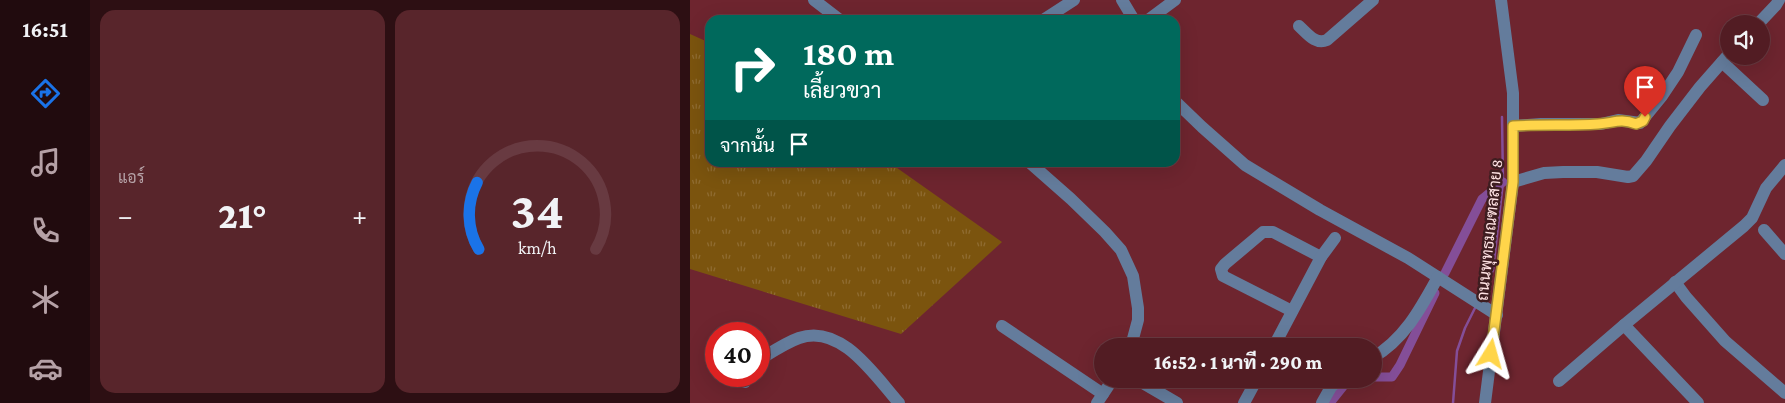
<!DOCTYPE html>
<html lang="th">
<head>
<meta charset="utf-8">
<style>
  :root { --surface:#521c23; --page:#58252b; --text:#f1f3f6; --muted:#b5a1a6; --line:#683a41; --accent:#1a73e8 }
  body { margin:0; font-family:"Crimson Pro",Sarabun,serif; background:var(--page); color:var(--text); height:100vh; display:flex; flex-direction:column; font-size:19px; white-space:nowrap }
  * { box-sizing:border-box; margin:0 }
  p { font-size:16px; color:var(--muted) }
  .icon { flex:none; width:28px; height:28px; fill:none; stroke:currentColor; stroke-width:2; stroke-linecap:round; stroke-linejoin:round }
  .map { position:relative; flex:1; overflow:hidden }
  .side { display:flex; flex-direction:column; gap:10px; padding:10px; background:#2d0f13; width:600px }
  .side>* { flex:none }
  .hud { position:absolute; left:15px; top:15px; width:475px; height:152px; border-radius:15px; box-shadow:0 5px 20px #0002,0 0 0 1px var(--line); background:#00695c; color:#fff; overflow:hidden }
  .controls { position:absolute; left:1030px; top:15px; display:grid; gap:10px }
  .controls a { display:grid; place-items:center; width:50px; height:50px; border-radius:50%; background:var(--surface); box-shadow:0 5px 20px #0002,0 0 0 1px var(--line); font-size:25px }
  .speed { position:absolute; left:15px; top:322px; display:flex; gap:10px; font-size:25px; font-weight:700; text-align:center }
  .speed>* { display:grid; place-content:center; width:65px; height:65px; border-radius:50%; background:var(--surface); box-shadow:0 5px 20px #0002,0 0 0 1px var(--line); line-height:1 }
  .speed .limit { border:8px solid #d22; background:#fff; color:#111 }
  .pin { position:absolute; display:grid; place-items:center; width:42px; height:42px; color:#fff; margin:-51px -21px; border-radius:50% 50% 50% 0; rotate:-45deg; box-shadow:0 0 5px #0007 }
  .pin .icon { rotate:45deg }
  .me { position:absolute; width:55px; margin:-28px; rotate:8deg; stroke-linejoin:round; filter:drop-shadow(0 0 4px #0008) }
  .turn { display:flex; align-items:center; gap:18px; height:105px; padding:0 15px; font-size:22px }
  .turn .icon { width:65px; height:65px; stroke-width:2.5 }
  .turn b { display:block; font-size:35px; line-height:42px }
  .then { display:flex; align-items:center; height:48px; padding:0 15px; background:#0003; gap:10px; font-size:19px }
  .big { font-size:38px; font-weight:800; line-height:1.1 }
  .side .card { flex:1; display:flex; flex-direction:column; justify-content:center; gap:8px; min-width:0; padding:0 18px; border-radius:15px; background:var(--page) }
  .side .dial { align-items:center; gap:0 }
  .dial svg { height:130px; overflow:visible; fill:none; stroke:var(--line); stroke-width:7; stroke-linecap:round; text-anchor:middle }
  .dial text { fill:var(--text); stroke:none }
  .heat { display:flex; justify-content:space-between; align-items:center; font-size:28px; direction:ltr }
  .side .tiles { flex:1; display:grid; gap:10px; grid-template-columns:repeat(2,1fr) }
  .trip { position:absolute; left:404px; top:338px; width:288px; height:50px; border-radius:25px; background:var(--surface); box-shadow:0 5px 20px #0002,0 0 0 1px var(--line); font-weight:800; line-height:50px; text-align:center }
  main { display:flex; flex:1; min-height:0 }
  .tabs { display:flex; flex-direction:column; width:90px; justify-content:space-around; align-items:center; background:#210b0e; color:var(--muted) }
  .tabs .icon { width:35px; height:35px }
  .tabs .selected { color:var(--accent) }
  .tabs b { font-size:22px; color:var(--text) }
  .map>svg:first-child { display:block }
  .grass { fill:url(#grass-tufts) }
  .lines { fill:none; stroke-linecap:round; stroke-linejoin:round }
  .stream { stroke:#844e98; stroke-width:2.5 }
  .canal { stroke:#844e98; stroke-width:9 }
  .minor { stroke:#647c9c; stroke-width:12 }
  .route-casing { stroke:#a68a30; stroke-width:12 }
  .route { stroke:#ffd54a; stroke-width:9 }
  .labels { text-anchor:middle; stroke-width:5; stroke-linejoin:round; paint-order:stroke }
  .street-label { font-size:16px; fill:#ffe3e4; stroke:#3e1d20 }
</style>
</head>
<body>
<main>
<nav class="tabs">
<b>16:51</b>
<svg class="icon selected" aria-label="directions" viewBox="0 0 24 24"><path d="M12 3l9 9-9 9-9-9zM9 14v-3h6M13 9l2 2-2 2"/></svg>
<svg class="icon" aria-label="music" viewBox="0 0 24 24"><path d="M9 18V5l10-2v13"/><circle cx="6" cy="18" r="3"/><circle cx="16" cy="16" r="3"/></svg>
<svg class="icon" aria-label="phone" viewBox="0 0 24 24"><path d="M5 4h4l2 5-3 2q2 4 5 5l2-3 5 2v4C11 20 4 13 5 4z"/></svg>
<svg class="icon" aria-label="climate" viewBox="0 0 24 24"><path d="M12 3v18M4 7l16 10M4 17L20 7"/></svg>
<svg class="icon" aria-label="car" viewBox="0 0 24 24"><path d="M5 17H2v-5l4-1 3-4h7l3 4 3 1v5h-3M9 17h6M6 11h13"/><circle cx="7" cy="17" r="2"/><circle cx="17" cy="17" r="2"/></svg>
</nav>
<section class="side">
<div class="tiles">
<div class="card"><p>แอร์</p>
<div class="heat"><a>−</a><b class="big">21°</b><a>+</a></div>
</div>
<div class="card dial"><svg viewBox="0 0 100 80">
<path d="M14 69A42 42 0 1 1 86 69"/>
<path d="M14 69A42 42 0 0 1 13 28" stroke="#1a73e8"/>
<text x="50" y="56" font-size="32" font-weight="700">34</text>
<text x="50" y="72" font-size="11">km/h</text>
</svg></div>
</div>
</section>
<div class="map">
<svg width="1095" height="403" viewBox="0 0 1095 403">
  <defs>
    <pattern id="grass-tufts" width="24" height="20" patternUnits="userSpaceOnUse" patternTransform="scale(1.25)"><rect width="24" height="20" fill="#7b540e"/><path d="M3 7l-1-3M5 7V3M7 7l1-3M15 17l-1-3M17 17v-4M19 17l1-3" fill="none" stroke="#8f6c31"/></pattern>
  </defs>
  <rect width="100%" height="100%" fill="#6e252f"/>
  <!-- grass -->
  <polygon class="grass" points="0,34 20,43 20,162 200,163 312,242 211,334 0,269"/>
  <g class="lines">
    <!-- stream -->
    <g class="stream">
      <polyline points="790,299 803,270 813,182 812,117"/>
      <polyline points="763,403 767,351 775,328 786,306"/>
    </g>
    <!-- canal -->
    <g class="canal">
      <polyline points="755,273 792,199 813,182"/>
      <polyline points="682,377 702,377 710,365 745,293"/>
      <polyline points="640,403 656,383 665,379"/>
    </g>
    <!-- minor -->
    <g class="minor">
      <polyline points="124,0 150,20"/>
      <polyline points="432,0 444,20"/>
      <polyline points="353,20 384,0"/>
      <polyline points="458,20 485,0"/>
      <polyline points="1068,24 1086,5 1089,0"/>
      <path d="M609,26C617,33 625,45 637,40L683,0"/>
      <polyline points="1032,62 1073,100"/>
      <polyline points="485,101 512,127 555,165 630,210 718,258 807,315"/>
      <polyline points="823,126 851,124 911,124 928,120 950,123 972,96 988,72 1006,35"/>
      <polyline points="339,162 381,199 415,232 431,250 443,276 448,308 448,320 441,346"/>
      <polyline points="823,182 854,173 873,172 907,172 938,177 943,176 956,161 980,126 1010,87 1039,54"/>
      <polyline points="1074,230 1095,254"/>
      <polyline points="985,282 996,297 1035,341 1095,393"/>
      <polyline points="602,311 533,276 531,269 535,264 573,232 583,232 631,257"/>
      <polyline points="934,325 1008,403"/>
      <polyline points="312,326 413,394"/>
      <polyline points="584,346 631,257 645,238"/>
      <path d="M682,358C714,340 731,308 748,277"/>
      <path d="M69,360C82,352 95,343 109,338C151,323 185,376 209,403"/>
      <polyline points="446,379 487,403"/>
      <polyline points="869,381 934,325 1054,226 1062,218 1076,188 1095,165"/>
      <polyline points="55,382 56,376"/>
      <polyline points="407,403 423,379"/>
      <polyline points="554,403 567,379"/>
      <polyline points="632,403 641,387 650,379"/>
      <polyline points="795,403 823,182 823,93 811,0"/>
    </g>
  </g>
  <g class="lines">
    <!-- route casing -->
    <g class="route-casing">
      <path id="route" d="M801,354L823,182V126C852,124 880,126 908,124C924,123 930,118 946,124L953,121L955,117"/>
    </g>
    <!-- route -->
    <use href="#route" class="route"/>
  </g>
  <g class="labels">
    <!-- street labels -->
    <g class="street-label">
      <text transform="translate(799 230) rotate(-84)" y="6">ถนนพุทธมณฑลสาย 8</text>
    </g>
  </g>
</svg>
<div class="controls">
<a><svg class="icon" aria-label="sound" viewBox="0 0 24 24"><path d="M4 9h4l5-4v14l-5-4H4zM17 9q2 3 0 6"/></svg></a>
</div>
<div class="speed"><div class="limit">40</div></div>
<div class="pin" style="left:955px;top:117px;background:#d93025"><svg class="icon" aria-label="arrive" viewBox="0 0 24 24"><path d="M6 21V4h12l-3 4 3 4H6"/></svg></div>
<svg class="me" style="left:801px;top:354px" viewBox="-20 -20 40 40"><path d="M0-17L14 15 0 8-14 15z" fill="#ffd54a" stroke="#fff" stroke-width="4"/></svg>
<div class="trip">16:52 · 1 นาที · 290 m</div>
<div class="hud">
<div class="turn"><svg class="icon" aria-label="right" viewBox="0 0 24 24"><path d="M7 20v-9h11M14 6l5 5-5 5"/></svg><div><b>180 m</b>เลี้ยวขวา</div></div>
<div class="then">จากนั้น<svg class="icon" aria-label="arrive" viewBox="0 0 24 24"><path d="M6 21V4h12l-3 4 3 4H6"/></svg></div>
</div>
</div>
</main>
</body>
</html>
